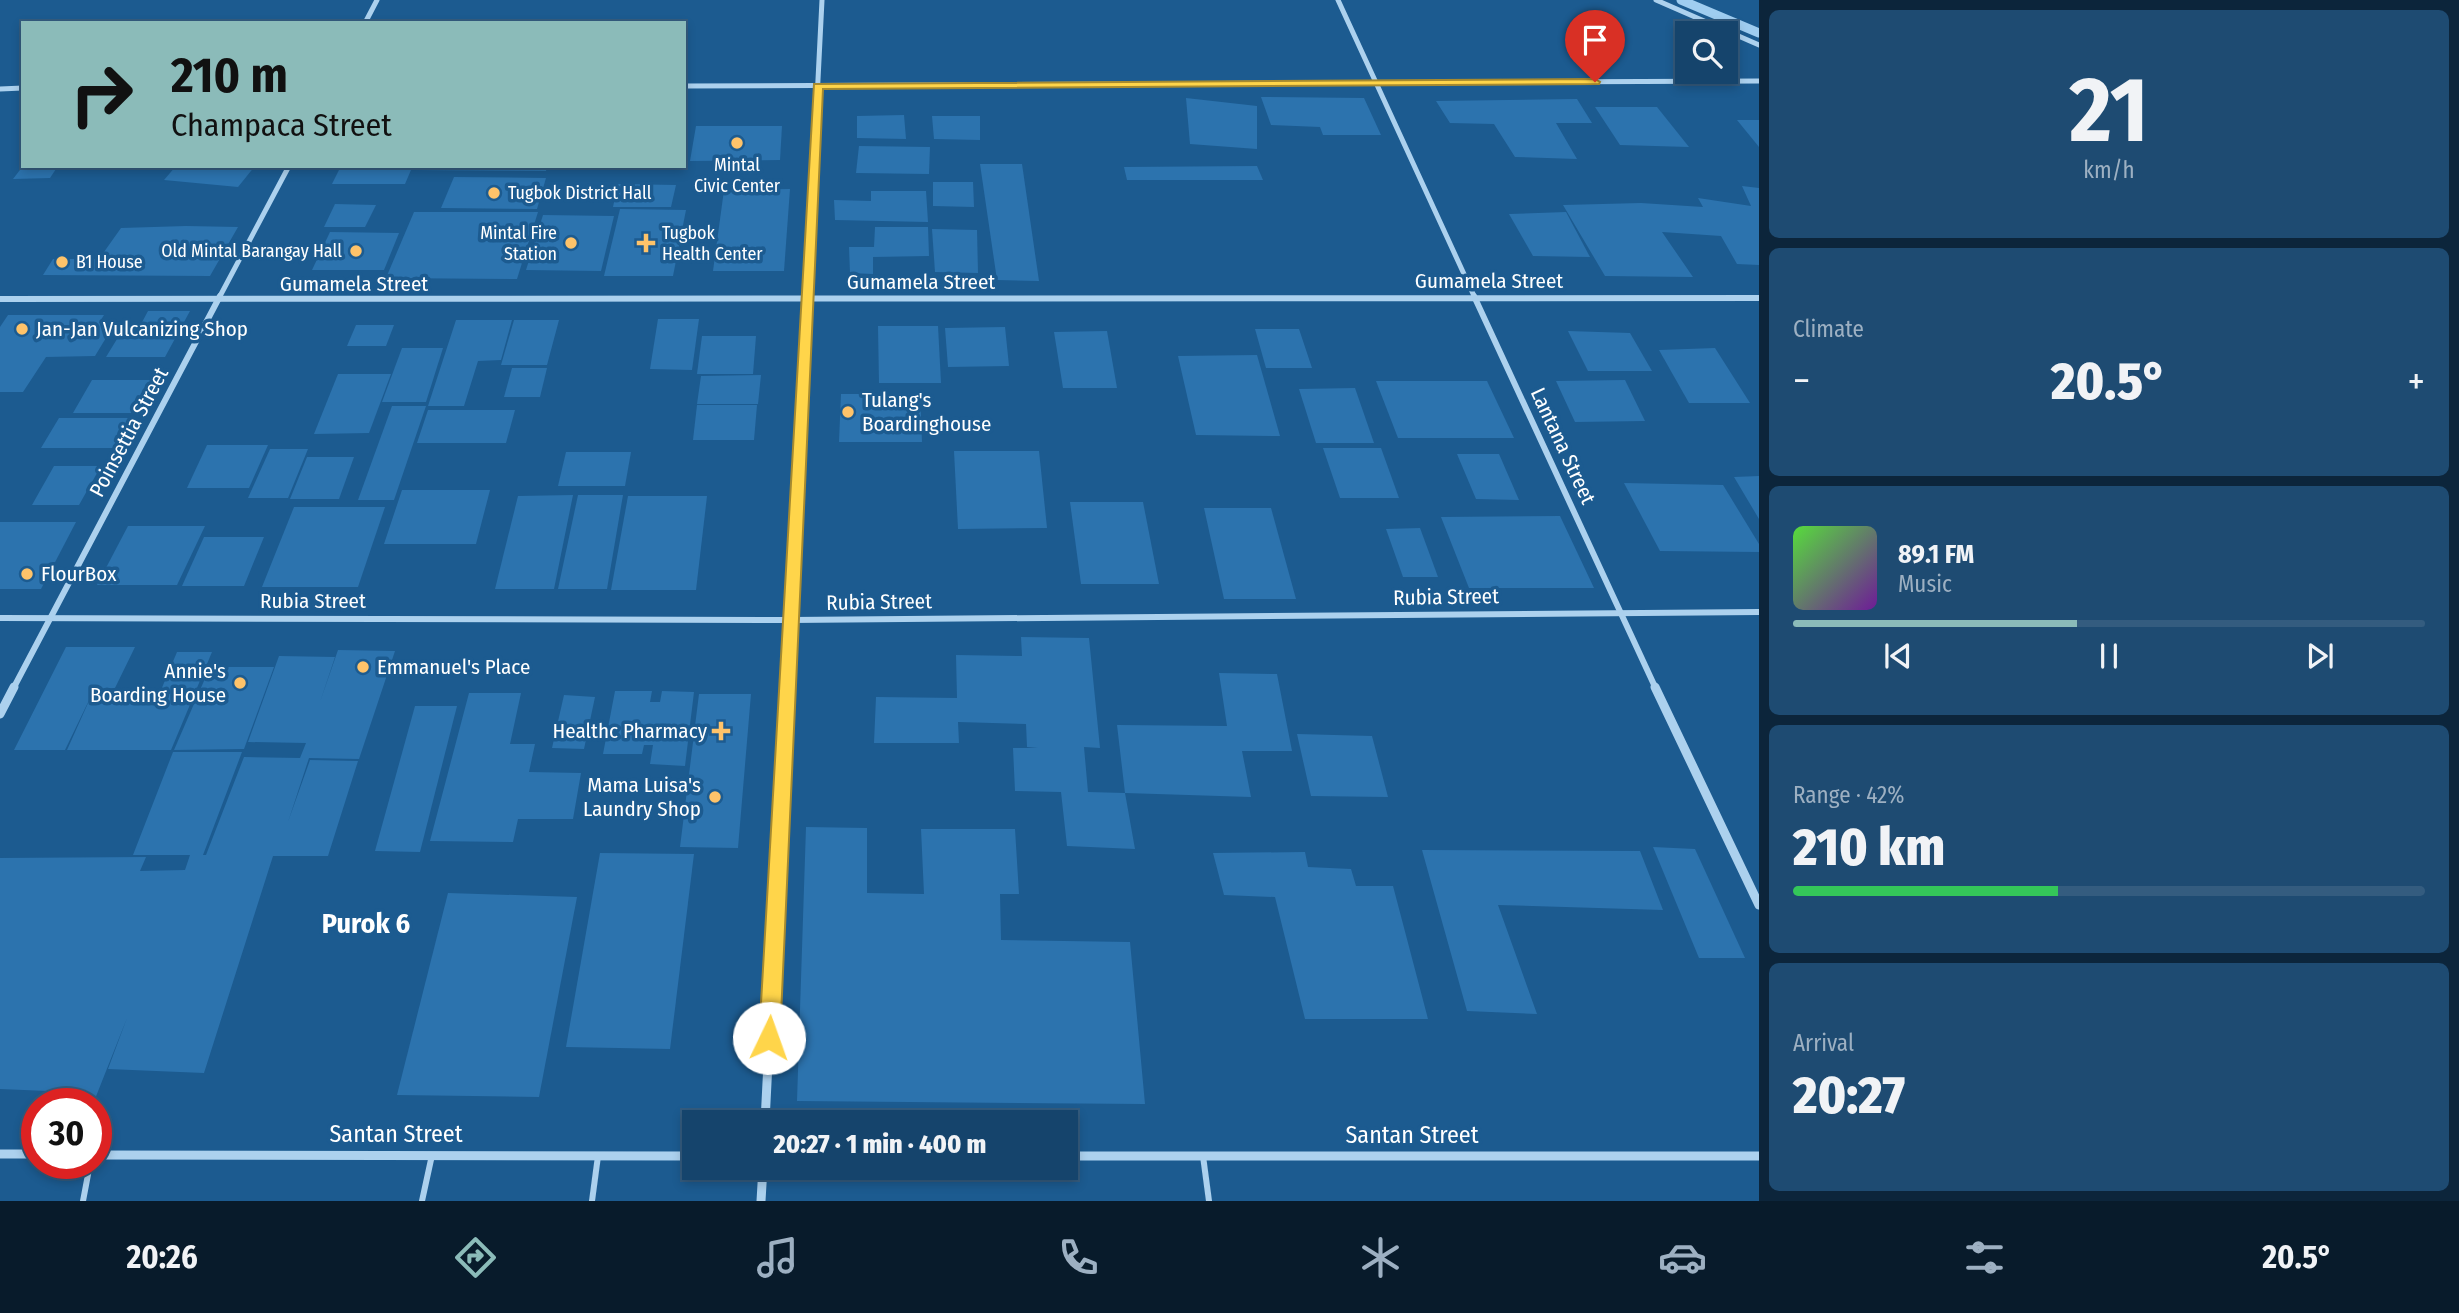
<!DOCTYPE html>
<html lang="en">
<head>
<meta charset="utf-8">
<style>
  :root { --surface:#15446c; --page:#1e4b72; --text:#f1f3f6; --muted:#9db0c2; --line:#345c7f; --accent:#8bbbb9 }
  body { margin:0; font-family:"Fira Sans Condensed",sans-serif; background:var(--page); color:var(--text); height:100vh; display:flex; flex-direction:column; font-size:26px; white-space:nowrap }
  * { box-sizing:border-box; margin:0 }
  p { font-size:23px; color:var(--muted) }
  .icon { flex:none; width:38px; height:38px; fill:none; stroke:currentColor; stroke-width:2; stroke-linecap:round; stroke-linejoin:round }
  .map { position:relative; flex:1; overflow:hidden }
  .side { display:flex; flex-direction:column; gap:10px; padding:10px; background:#0c253b; width:700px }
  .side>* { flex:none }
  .guide { position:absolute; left:21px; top:21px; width:665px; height:147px; border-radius:0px; box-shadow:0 4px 10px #0003,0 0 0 2px var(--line); background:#8bbbb9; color:#111; overflow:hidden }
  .controls { position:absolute; left:1675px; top:21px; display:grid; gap:14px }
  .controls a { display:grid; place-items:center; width:63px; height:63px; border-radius:0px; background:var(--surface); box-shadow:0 4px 10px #0003,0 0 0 2px var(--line); font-size:35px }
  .speed { position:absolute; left:21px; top:1088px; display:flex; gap:14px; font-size:35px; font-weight:700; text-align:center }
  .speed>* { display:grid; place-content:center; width:91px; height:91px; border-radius:50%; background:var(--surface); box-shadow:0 4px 10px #0003,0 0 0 2px var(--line); line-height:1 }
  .speed .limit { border:10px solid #d22; background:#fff; color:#111 }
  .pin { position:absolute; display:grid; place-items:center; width:60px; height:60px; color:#fff; margin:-72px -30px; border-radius:50% 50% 50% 0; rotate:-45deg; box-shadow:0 0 7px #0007 }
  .pin .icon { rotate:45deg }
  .me { position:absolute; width:77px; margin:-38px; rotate:3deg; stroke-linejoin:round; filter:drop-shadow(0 0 5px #0008) }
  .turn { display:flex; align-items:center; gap:24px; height:147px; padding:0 35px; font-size:32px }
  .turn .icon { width:91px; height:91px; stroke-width:2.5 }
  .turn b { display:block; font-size:49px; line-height:60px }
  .big { font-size:52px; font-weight:800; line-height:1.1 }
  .side .widget { flex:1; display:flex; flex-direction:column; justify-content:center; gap:10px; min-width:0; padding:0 24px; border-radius:10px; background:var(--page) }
  .side .dial { align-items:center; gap:0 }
  .dial b { font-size:91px; line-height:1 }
  .song { display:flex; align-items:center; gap:21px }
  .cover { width:84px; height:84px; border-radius:10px; background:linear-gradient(135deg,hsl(110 70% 55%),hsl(280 70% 35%)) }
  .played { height:7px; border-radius:4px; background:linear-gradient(90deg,var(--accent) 45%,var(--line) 45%) }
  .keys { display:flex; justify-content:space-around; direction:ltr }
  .heat { display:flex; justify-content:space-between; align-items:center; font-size:38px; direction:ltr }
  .charge { height:10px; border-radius:5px; background:linear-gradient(90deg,#34c759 42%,var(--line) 0) }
  .trip { position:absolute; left:682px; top:1110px; width:396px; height:70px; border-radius:0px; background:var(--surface); box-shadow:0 4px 10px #0003,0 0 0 2px var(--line); font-weight:800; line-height:70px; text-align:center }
  .menu { display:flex; height:112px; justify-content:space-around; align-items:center; background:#081b2b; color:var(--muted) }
  .menu .icon { width:49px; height:49px }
  .menu .active { color:var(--accent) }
  .menu b { font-size:32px; color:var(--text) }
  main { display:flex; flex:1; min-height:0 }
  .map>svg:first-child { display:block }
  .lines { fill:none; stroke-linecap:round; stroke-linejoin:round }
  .stream { stroke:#9fcdf0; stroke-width:9 }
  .building { fill:#2c73ae }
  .lane { stroke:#acd1ee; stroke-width:6 }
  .street-far2 { stroke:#acd1ee; stroke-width:5 }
  .street-far1 { stroke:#acd1ee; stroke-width:6 }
  .street { stroke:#acd1ee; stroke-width:9 }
  .route { fill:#ffd54a; stroke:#a68a30; stroke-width:2 }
  .poi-dot { fill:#fec36a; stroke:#1c5b90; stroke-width:2.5 }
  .labels { text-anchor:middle; stroke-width:7; stroke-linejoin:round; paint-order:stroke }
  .far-poi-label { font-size:18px; fill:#fff; stroke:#1c5b90; text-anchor:start }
  .street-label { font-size:21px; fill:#fff; stroke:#1c5b90 }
  .poi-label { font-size:21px; fill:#fff; stroke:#1c5b90; text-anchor:start }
  .near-street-label { font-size:24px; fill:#fff; stroke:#1c5b90 }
  .near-neighbourhood-label { font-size:28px; font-weight:bold; fill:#fff; stroke:#1c5b90 }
</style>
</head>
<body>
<main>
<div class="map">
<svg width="1759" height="1201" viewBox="0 0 1759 1201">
  <rect width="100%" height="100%" fill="#1c5b90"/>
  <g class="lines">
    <!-- stream -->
    <polyline class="stream" points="1681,0 1759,33"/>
  </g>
  <!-- building -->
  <g class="building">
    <polygon points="1261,97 1364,98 1381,135 1323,135 1320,127 1271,125"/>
    <polygon points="1186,98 1257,106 1257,149 1190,144"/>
    <polygon points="1577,99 1592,123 1556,123 1577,159 1515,157 1494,124 1450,123 1436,101"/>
    <polygon points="1595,107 1657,107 1689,147 1620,145"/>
    <polygon points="904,115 906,139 857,138 857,116"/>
    <polygon points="932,116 980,116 980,140 934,139"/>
    <polygon points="1737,120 1759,120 1759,147"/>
    <polygon points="696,126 782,126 780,160 690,161"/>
    <polygon points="859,146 930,147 929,174 856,173"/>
    <polygon points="980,164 1022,164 1039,281 997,280"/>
    <polygon points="23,166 58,166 50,178 13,179"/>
    <polygon points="176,166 255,166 238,187 164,180"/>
    <polygon points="341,166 547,166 546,171 411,170 405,184 332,184"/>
    <polygon points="1257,166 1263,180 1127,180 1124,167"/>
    <polygon points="454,177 546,178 537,209 441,208"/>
    <polygon points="933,182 973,182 974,207 933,206"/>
    <polygon points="618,184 676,185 671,207 613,207"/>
    <polygon points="1742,186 1759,188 1759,265 1737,264 1721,236 1662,232 1693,277 1605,276 1563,205 1641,203 1703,207 1698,198 1751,206"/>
    <polygon points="790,189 784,271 713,271 724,190"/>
    <polygon points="871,191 926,191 928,222 835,220 834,200 871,201"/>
    <polygon points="335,204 376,205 365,227 324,227"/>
    <polygon points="620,209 686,210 673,276 604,276"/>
    <polygon points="414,212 538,212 517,279 386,278"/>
    <polygon points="1566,212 1590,257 1533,256 1509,214"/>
    <polygon points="543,215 614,216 601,271 526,270"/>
    <polygon points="186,226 238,227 210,276 43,275 53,259 99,259 121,228"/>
    <polygon points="875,227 928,227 929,256 873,257 873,274 850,273 849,247 874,247"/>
    <polygon points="932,229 977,230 978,273 935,272"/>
    <polygon points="330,232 399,233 384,270 312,270"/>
    <polygon points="148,311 190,311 165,357 106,357 125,326 140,326"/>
    <polygon points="8,315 104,315 99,323 115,323 95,356 46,357 23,392 0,392 0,327"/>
    <polygon points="658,319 699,319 692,370 650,369"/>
    <polygon points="456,320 512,320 501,360 478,361 464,406 428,406"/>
    <polygon points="514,320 559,320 547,365 501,365"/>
    <polygon points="356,325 394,325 386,346 347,346"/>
    <polygon points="878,326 938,326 941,383 879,383"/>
    <polygon points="1005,327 1009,366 948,367 945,328"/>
    <polygon points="1255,329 1299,329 1312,368 1266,368"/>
    <polygon points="1107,331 1117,388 1063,388 1054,332"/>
    <polygon points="1568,331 1630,333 1652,371 1588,371"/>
    <polygon points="702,336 756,336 753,374 697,374"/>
    <polygon points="402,348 443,348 426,402 382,402"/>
    <polygon points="1715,348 1750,403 1689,403 1659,350"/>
    <polygon points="1257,355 1280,436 1196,435 1178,356"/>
    <polygon points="512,368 547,368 540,397 504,397"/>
    <polygon points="338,374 391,374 369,433 314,434"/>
    <polygon points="761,375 758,404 697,404 701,376"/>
    <polygon points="92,380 151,380 133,413 73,413"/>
    <polygon points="1625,380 1645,421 1575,422 1556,381"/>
    <polygon points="1376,381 1487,381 1514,438 1398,438"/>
    <polygon points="1355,388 1374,443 1316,443 1299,389"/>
    <polygon points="841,394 920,394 922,442 839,442"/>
    <polygon points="697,405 757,405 754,440 693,440"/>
    <polygon points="392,406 426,406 394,500 358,500"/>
    <polygon points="428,410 515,410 506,443 417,443"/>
    <polygon points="59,418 130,418 113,448 41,448"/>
    <polygon points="207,445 268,445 249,488 187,488"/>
    <polygon points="1323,448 1381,448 1399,498 1340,498"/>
    <polygon points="270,449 308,449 288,498 248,498"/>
    <polygon points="954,451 1039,451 1047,528 958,529"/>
    <polygon points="566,452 631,452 625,486 558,486"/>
    <polygon points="1457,454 1499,454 1519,500 1476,499"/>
    <polygon points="307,457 354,457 339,499 290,499"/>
    <polygon points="54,466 101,466 79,505 32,505"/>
    <polygon points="1759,476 1759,519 1734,477"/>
    <polygon points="1624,483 1723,485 1759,544 1759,552 1660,551"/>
    <polygon points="402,490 490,490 476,544 384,544"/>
    <polygon points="573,495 554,589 495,589 518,496"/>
    <polygon points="578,495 623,495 607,589 558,589"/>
    <polygon points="628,496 707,496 696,590 611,590"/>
    <polygon points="1070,502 1143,502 1159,584 1081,584"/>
    <polygon points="294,507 385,507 358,587 262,587"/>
    <polygon points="1204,508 1271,508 1296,599 1224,599"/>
    <polygon points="1560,516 1594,588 1469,588 1441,517"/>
    <polygon points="0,522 76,522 41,589 0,589"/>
    <polygon points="128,526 205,526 177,585 97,585"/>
    <polygon points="1420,528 1438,577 1403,577 1386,529"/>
    <polygon points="204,537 264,537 244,586 182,586"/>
    <polygon points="1021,637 1089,638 1100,748 1084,747 1088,792 1125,793 1135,849 1067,846 1061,792 1015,791 1013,748 1038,748 1027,747 1026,724 958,722 959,743 874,743 876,697 957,698 956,655 1022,656"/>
    <polygon points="66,647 135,647 115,688 94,689 161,690 177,652 212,652 171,750 67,750 93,692 65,750 14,750"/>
    <polygon points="338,650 395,651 359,759 309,758 288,822 310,760 358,761 328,856 273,856 204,1073 108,1069 127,1018 93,1104 42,1104 47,1091 0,1089 0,858 146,857 140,871 185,870 190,855 133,855 173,752 242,752 203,855 206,855 244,757 300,758 306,743 248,742 279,656 335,657 320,702"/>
    <polygon points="210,667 274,667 244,749 174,750"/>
    <polygon points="1219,673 1277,674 1292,751 1242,751 1251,797 1125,793 1117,725 1227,726"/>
    <polygon points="615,691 652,691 650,702 660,702 662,691 694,692 685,766 650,764 653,745 644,745 642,754 603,754"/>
    <polygon points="469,693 521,693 510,744 535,744 529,772 581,773 573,819 518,819 513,842 430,841"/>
    <polygon points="699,694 751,694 738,848 680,847"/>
    <polygon points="564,695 595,697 584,749 552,748"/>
    <polygon points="415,706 457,706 420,852 375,851"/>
    <polygon points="1297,734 1372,736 1388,797 1311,796"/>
    <polygon points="806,827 867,828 867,893 924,894 921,829 1015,829 1019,894 1000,894 1001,940 1130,942 1145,1104 797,1101"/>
    <polygon points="1653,847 1695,849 1745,958 1699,958"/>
    <polygon points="1422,850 1640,851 1663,910 1498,905 1537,1014 1467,1011"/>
    <polygon points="1305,852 1308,867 1351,869 1356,886 1393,886 1428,1019 1305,1019 1275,897 1224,895 1213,853"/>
    <polygon points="600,853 694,854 670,1049 566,1047"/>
    <polygon points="448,893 577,897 539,1097 397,1095"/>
  </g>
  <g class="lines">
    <!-- lane -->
    <g class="lane">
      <polyline points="1203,1156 1209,1201"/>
      <polyline points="83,1201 90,1164"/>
      <polyline points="422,1201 432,1155"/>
      <polyline points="592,1201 598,1156"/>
    </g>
    <!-- street-far2 -->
    <g class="street-far2">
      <polyline points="1338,0 1475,298"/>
      <polyline points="1656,0 1759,45"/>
      <polyline points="365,23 377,0"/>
      <polyline points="684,86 1759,81"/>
      <polyline points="0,89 23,88"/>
      <polyline points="219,298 289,166"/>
      <polyline points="807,298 822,0"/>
      <polyline points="1741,298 1759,298"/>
    </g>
    <!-- street-far1 -->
    <g class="street-far1">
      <polyline points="1474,296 1656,689"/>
      <polyline points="0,299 1759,298"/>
      <polyline points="0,618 791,620 1759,612"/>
      <polyline points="13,689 220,296"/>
      <polyline points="787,689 807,296"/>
    </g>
    <!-- street -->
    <g class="street">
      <polyline points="1655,687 1759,905"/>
      <polyline points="0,714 14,687"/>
      <polyline points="765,1122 787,687"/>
      <polyline points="0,1154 37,1154"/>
      <polyline points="96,1155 695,1156"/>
      <polyline points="1066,1156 1759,1156"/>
      <polyline points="761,1201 763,1167"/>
    </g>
  </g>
  <!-- route -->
  <polygon class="route" points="1595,79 1600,82 1599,84 823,89 780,1038 777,1045 769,1048 762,1045 759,1038 814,84"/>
  <!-- markers -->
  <g class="poi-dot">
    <circle cx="737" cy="143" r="7"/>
    <circle cx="494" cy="193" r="7"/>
    <circle cx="571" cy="243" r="7"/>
    <path d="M642.5 232.5h7v7h7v7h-7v7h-7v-7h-7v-7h7z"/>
    <circle cx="356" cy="251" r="7"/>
    <circle cx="62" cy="262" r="7"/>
    <circle cx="22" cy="329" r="7"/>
    <circle cx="848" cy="412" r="7"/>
    <circle cx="27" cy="574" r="7"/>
    <circle cx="363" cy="667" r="7"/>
    <circle cx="240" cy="683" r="7"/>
    <path d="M717.5 720.5h7v7h7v7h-7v7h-7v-7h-7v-7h7z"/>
    <circle cx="715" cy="797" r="7"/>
  </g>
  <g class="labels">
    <!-- far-poi labels -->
    <g class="far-poi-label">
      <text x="737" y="171" text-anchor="middle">Mintal<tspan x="737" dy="21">Civic Center</tspan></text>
      <text x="508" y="199">Tugbok District Hall</text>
      <text x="557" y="239" text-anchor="end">Mintal Fire<tspan x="557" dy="21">Station</tspan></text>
      <text x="662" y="239">Tugbok<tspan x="662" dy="21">Health Center</tspan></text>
      <text x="342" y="257" text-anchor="end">Old Mintal Barangay Hall</text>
      <text x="76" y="268">B1 House</text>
    </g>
    <!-- street labels -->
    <g class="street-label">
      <text x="1489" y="288">Gumamela Street</text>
      <text x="921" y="289">Gumamela Street</text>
      <text x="354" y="291">Gumamela Street</text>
      <text transform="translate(129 432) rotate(-62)" y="7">Poinsettia Street</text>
      <text transform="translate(1563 446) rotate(65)" y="7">Lantana Street</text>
      <text transform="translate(1446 597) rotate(-1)" y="7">Rubia Street</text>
      <text x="313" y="608">Rubia Street</text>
      <text transform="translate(879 602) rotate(-1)" y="7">Rubia Street</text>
    </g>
    <!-- poi labels -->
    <g class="poi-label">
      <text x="36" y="336">Jan-Jan Vulcanizing Shop</text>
      <text x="862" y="407">Tulang's<tspan x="862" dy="24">Boardinghouse</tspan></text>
      <text x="41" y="581">FlourBox</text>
      <text x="377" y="674">Emmanuel's Place</text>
      <text x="226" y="678" text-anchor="end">Annie's<tspan x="226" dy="24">Boarding House</tspan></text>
      <text x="707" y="738" text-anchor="end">Healthc Pharmacy</text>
      <text x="701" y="792" text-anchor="end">Mama Luisa's<tspan x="701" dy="24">Laundry Shop</tspan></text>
    </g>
    <!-- near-street labels -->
    <g class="near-street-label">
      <text x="396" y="1142">Santan Street</text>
      <text x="1412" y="1143">Santan Street</text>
    </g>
    <!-- near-neighbourhood labels -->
    <g class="near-neighbourhood-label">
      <text x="366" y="933">Purok 6</text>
    </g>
  </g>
</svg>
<div class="controls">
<a><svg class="icon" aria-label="search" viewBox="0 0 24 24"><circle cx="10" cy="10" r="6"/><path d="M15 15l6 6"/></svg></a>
</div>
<div class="speed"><div class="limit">30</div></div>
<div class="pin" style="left:1595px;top:82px;background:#d93025"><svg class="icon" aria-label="arrive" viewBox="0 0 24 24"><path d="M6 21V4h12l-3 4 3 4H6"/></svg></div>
<svg class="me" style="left:769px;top:1038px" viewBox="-20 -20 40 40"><circle r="19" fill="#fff"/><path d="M0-13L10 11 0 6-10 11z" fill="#ffd54a"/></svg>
<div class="trip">20:27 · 1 min · 400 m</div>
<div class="guide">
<div class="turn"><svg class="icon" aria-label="right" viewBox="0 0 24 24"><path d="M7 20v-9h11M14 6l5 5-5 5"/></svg><div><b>210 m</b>Champaca Street</div></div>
</div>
</div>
<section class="side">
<div class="widget dial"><b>21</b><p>km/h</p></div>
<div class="widget"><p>Climate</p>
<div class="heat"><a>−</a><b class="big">20.5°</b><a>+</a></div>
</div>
<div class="widget">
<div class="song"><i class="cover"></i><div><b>89.1 FM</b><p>Music</p></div></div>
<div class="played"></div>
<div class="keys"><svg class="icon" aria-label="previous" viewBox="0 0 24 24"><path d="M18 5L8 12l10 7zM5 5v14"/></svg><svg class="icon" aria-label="pause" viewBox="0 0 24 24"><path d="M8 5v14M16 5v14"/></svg><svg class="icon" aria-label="next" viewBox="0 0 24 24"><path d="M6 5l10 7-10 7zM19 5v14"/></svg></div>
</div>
<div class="widget"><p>Range · 42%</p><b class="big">210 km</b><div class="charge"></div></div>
<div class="widget"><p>Arrival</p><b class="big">20:27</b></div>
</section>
</main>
<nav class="menu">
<b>20:26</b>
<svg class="icon active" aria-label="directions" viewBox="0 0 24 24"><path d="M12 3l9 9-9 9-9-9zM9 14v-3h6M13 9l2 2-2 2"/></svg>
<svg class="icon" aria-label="music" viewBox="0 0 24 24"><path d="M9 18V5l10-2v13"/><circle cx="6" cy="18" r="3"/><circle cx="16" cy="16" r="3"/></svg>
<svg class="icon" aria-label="phone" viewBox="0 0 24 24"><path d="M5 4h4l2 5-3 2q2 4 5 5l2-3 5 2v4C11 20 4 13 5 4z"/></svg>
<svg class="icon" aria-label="climate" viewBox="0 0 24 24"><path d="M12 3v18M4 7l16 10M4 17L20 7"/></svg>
<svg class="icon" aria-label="car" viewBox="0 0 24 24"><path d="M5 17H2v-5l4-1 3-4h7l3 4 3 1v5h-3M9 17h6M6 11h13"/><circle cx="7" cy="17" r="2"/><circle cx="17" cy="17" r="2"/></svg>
<svg class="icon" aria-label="filters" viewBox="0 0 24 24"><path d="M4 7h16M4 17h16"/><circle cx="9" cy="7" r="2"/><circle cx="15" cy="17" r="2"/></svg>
<b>20.5°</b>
</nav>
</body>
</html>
